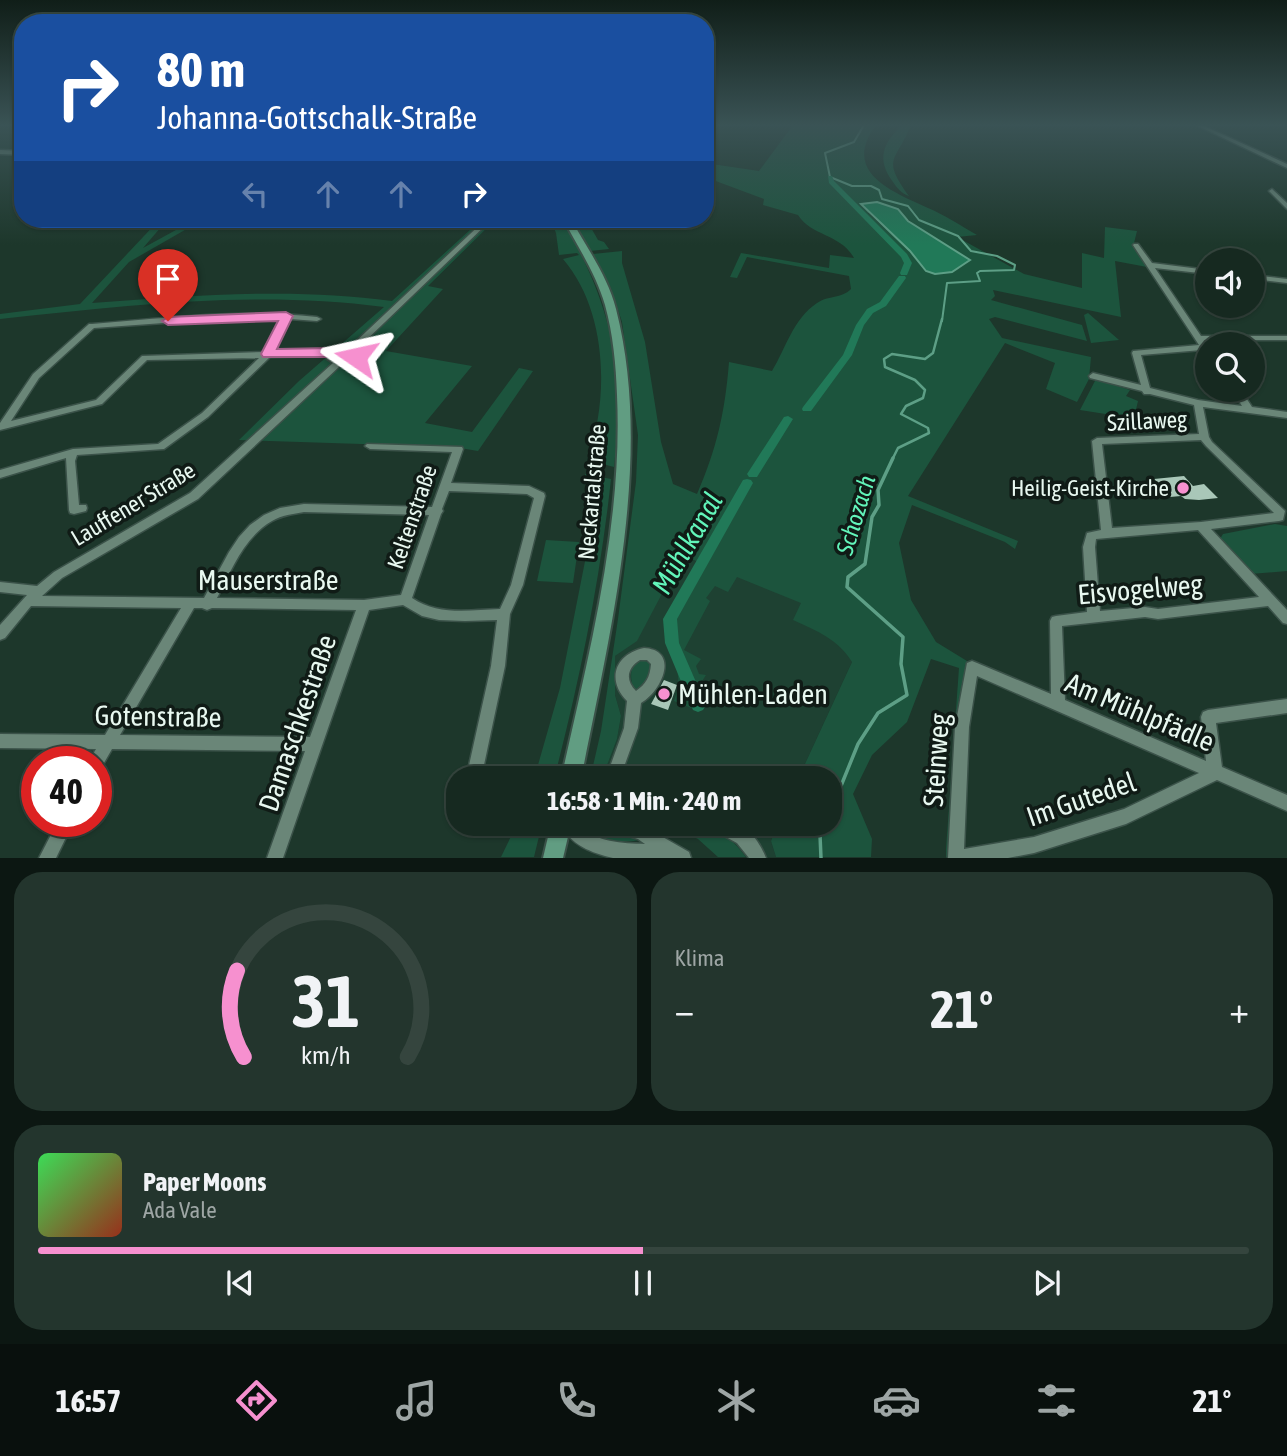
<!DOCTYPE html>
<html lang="de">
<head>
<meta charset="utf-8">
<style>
  :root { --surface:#162920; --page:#23352d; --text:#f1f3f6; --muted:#9ea6a5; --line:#35453e; --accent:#f690cf }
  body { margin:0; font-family:"Asap Condensed",sans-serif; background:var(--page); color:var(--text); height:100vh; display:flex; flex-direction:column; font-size:26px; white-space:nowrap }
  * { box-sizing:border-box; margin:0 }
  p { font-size:23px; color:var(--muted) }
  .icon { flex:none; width:38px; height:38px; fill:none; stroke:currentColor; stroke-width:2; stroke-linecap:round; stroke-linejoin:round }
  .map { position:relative; height:858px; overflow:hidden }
  .sheet { display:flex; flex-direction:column; gap:14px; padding:14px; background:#0c1712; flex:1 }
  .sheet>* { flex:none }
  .banner { position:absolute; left:14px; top:14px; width:700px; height:214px; border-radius:28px; box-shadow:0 2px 5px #0004,0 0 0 2px var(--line); background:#1a4fa0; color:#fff; overflow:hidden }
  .tools { position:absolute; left:1195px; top:248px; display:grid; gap:14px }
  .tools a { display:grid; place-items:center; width:70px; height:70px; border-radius:50%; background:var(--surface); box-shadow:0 2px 5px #0004,0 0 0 2px var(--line); font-size:35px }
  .speed { position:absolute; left:21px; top:746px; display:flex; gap:14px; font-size:35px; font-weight:700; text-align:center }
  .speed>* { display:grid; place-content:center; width:91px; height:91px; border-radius:50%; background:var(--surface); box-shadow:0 2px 5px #0004,0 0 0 2px var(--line); line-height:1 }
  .speed .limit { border:10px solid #d22; background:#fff; color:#111 }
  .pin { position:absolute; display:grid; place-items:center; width:60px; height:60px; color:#fff; margin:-72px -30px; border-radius:50% 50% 50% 0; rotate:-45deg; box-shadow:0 0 7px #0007 }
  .pin .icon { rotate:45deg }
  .me { position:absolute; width:77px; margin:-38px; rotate:281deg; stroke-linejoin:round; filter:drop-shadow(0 0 5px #0008) }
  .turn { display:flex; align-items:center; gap:24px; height:147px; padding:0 28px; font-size:32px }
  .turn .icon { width:91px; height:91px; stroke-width:2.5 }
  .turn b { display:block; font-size:49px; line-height:60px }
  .lanes { display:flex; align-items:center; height:66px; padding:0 28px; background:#0003; justify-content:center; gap:35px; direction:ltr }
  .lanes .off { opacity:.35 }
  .big { font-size:52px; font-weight:700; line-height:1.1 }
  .sheet .tile { flex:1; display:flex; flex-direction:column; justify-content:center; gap:10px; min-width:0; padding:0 24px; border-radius:28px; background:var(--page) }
  .sheet .dial { align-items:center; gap:0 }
  .dial svg { height:182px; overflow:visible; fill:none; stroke:var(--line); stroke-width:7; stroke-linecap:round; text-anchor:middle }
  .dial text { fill:var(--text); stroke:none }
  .song { display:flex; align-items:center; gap:21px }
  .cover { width:84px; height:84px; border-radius:10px; background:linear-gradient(135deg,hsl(130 70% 55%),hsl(10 70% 35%)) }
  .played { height:7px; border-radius:4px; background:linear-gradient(90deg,var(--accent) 50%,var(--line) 50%) }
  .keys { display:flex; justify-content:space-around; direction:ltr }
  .heat { display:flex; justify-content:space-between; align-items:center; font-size:38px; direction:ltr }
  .sheet .tiles { flex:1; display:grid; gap:14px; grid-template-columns:1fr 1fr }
  .tile:last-child { grid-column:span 2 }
  .trip { position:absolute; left:446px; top:766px; width:396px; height:70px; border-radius:28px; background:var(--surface); box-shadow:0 2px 5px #0004,0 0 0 2px var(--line); font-weight:700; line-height:70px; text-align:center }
  .tab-bar { display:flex; height:112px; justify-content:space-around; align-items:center; background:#09100d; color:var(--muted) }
  .tab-bar .icon { width:49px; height:49px }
  .tab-bar .on { color:var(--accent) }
  .tab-bar b { font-size:32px; color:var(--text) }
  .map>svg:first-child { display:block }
  .built { fill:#1e4132 }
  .green { fill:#1c543d; fill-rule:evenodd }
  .water { fill:#217958; stroke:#5d9f86; stroke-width:2 }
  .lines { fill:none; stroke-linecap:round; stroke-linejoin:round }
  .stream-far2 { stroke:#5d9f86; stroke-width:2 }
  .stream-far1 { stroke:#5d9f86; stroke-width:2.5 }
  .stream { stroke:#5d9f86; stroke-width:3.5 }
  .canal { fill:#217958; fill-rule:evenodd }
  .building { fill:#a9c7b8 }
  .minor-casing { stroke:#3b5249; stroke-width:3 }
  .major-casing { stroke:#3b5249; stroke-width:4 }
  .minor { fill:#6a8678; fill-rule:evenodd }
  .major { fill:#619d82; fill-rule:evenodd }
  .route { fill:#f690cf; stroke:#a05e87; stroke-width:2 }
  .poi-dot { fill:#f690cf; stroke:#101b16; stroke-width:2.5 }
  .labels { text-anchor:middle; stroke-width:7; stroke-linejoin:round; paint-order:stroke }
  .street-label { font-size:23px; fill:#e8f8f0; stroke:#101b16 }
  .poi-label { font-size:23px; fill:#e8f8f0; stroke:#101b16; text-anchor:end }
  .water-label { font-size:24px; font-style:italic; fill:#62f5ba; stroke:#101b16 }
  .near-water-label { font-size:28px; font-style:italic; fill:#62f5ba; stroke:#101b16 }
  .near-street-label { font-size:28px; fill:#e8f8f0; stroke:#101b16 }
  .near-poi-label { font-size:28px; fill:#e8f8f0; stroke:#101b16; text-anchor:start }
</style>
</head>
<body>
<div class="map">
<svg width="1287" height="858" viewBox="0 0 1287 858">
  <rect width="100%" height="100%" fill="#1d372b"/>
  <!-- built -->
  <g class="built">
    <polygon points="682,556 848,617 852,662 798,779 608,779 606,768 617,739 621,716 615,695 615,656 637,640"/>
    <polygon points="702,824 778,824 771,841 776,857 746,857 729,837"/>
  </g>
  <!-- green -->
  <g class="green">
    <path d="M793,125H876C841,172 891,191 928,208C945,215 961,226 977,235L957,237L1024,274L1082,288V253L1104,258L1105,227L1137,231L1134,243L1147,267L1115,261L1121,317L993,290L995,296L991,300L1082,325L1087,341L995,317L989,319L1002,338L1091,357L1089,379L1077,402L1046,389L1055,363L1005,343L908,496L1018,541L1015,549L1005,542L912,505L899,543L911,600L936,642L967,661L958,725L952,857H946V849L959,668L931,659L907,722L872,755L853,794L872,839L871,857H776L771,841L778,824H830V779H798L852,662C838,639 817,631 793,620L801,603L737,577L728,592L715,586L706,598L710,601L684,650L701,659L696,666L699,674L706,675L699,686L703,699L694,709L674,701C688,663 662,652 668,621C672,602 690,579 699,562L682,556L637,641L615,656V695L621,716L617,739L606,768L608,779H590L601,731L618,619L636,482L638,435L622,322L611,288L593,254L622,251V263L645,342L661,442L673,484L697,494C717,448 725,412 729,362L772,371C786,348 793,319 817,303C829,295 841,299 851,289L849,276L747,257L737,278L730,277L741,253L829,268L830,255L854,258C841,234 811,236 798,215L763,205L764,199L705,177V163L759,171ZM898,209C916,230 945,244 967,263L958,269L926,271L910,251L868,213Z"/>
    <path d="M902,125H911C896,162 881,157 909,196C902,194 897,188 893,182C876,159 883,143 902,125Z"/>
    <path d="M160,219H168L143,248L196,219H204L129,262L92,303C193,296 292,287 392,301L482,219H496L428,286L443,289L386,351L472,366L425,423L472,432L519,368L533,371L478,451L454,447L239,440L299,381L384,307C257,290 127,305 0,319V314L80,304Z"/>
    <path d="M550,219H562C612,306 625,366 614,467L587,460C610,398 607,310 563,259L579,255L577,253L559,255L556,233Z"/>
    <polygon points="571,219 586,219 598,240 604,242 609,249 590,251"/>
    <polygon points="1088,313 1119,340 1091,343 1084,315"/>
    <polygon points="1096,379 1130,390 1126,396 1138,401 1135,414 1112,415 1080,410"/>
    <path d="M585,474L611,479C600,581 580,679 554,779H534L560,688L589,541L591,511Z"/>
    <polygon points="1275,524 1287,526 1287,571 1250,574 1218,542 1223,534"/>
    <polygon points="546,540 579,542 573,583 537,581"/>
    <path d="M639,659L651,663V676L646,688L634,692C631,678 628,669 639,659Z"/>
    <polygon points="517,824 542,824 534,857 501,857"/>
    <path d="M581,824H595L639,840C625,844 586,839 581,824Z"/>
    <path d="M668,824C704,824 724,827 746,857H718L698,839Z"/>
  </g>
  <!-- water -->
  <polygon class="water" points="877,202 898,209 908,221 970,260 952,272 935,274 926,271 910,251 861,204"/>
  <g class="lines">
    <!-- stream-far2 -->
    <polyline class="stream-far2" points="864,125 854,142 825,153 830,177 852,186 871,186 879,190 882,199 908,206 919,220 958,236 971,251 997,256 1015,265 1014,270 980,271 977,273 980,281 947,283 942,321"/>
    <!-- stream-far1 -->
    <polyline class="stream-far1" points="892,460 898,448 929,433 928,428 901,414 906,406 923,398 925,390 915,380 885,367 884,359 892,354 925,359 933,353 942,319"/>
    <!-- stream -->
    <g class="stream">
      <polyline points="830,813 858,744 878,713 907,695 901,664 903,637 847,587 848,577 865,564 872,517 879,505 878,490 893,458"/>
      <polyline points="821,858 820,835 825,824"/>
    </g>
    <!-- canal -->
    <g class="canal">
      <polygon points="828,176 832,176 834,181 907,254 912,263 907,275 901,275 900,273 904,263 901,257 829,183"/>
      <polygon points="899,276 905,276 906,278 886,306 873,313 864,325 852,355 811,411 803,411 802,409 803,407 843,355 856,325 867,309 880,302"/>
      <polygon points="788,416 793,419 757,477 749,477 747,474 749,471 784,417"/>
      <polygon points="747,479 751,480 753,483 677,619 679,643 706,705 703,710 698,712 693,710 665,643 663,619 743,480"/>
    </g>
  </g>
  <!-- building -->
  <g class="building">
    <polygon points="1184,476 1193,486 1204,484 1218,498 1199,500 1185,499 1181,496 1170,497 1154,481 1156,481 1154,479"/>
    <polygon points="664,680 677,685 668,710 651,704"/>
  </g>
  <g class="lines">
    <!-- minor casing -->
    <g class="minor-casing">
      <g id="minor">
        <polygon points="1196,125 1202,125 1287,164 1287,168"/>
        <polygon points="0,150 23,151 23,155 0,154"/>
        <polygon points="1272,189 1287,203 1287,209 1269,191"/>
        <path d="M486,219H492L358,348L362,352L356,362L341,365L198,499L62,578L42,596L204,598L229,552L239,537L250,525L264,515L280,508L304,504L432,507L452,452L370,449L365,446L367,444L462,447L463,449L451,483L529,486L544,493L545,496L523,585L510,614L505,666L481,779H466L491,666L497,620L465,621L439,620L422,616L403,605L369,610L283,858H267L305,751L112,749L101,768L96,770V761H89L96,749L0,748V734L105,735L181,608L31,606L5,638L0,640V625L27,595L0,592V582L37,586L54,572L190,493L333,363L327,359L328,356L270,357L208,417L164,449L77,455L75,461L79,505H86L87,508L86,511L74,514L70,513L69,510L66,458L0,478V470L73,449L158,444L202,413L259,358L147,360L102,404L0,430V423L33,374L89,324H92C167,318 242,309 317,317L321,319L317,321L290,319L273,352L332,350L340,346H351ZM282,318L265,352L142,356L96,400L11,421L39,378L94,328L219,319ZM349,350L353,353L350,358L339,360L336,358L342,351ZM449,491L527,494L534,498L511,585L500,609C470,610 438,616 412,598L441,514L443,511L442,509ZM304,512L429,515L401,595L364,600L217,598C231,571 244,537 272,521C282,515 293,514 304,512ZM194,608H202L207,610L212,608L356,610L310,737L120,735Z"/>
        <path d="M1134,244H1138L1152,263L1208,270V274L1155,268L1201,336H1287V340H1204L1208,345V354L1202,350L1141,355L1150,388L1198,400L1242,406L1232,390H1241L1252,407L1287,412V418L1203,407L1209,437L1212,442L1285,511L1283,520L1279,521L1211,529L1287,610V624L1283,623L1268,606L1158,619L1145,617L1062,626L1065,700L1206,761L1201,717L1203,712L1208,710L1287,699V713L1216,723L1222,767L1287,795V811L1217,780L1126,824L1034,853L1008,858H948L955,727L967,663L972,661L977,663L1051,694L1050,621L1052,617L1056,616L1087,612L1083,547L1087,533L1101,530L1092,441L1097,438L1199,434L1194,405L1150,394H1144L1142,391L1090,378L1089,376L1093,373L1141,385L1132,353L1133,351L1199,345L1133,245ZM1201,440L1206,446L1274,513L1201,522L1112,528L1102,444ZM1198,530L1259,597L1158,609L1145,607L1100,611L1095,547L1096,539ZM977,676L1199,773L1124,809L1034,837L964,849L969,727Z"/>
        <polygon points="1253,275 1287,279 1287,283 1253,279"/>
        <path d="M644,648C680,650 662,691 641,703L638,728L625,764L630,779H615L611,764L624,728L627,701C606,680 615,654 644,648ZM640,660H647L651,664C650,677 646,684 636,691C625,680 627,668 640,660Z"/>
        <polygon points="58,821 74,821 56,858 39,858"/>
        <path d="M561,824H579C595,843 623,843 645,844L638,839L611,830L609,824H640L689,852L691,858H613C592,853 570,845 561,824Z"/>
        <path d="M711,824C719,824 727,823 735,824C750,827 761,845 766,858H749L737,843L713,830Z"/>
      </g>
    </g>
    <!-- major casing -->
    <g class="major-casing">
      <g id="major">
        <path d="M563,219H571C587,248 608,277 616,309C654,457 610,632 581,779H561C589,653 623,524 617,395C616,365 613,334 605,305C596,274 578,247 563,219Z"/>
        <polygon points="551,824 571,824 563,858 543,858"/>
      </g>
    </g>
    <!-- minor -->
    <use href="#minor" class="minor"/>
    <!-- major -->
    <use href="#major" class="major"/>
  </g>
  <!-- sky -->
  <linearGradient id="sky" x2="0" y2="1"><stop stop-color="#101e18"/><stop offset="0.51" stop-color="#3a5355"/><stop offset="1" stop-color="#3a5355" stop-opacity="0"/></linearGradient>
  <rect width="1287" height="245" fill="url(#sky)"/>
  <!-- route -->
  <polygon class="route" points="286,312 293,316 277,349 332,348 348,343 361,346 363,357 351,360 349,352 334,357 263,357 261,354 278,321 168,325 162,321 168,317"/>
  <!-- markers -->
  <g class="poi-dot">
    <circle cx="1183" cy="488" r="7"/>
    <circle cx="664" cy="694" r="7"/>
  </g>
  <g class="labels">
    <!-- street labels -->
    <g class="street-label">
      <text transform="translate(1147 421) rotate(-3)" y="8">Szillaweg</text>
      <text transform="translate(592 492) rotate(-85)" y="8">Neckartalstraße</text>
      <text transform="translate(133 504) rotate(-31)" y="8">Lauffener Straße</text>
      <text transform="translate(412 517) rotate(-71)" y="8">Keltenstraße</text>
    </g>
    <!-- poi labels -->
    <g class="poi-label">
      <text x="1169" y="496">Heilig-Geist-Kirche</text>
    </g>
    <!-- water labels -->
    <g class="water-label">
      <text transform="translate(856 515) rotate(-73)" y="8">Schozach</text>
    </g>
    <!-- near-water labels -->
    <g class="near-water-label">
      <text transform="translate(687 543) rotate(-60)" y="10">Mühlkanal</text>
    </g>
    <!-- near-street labels -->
    <g class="near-street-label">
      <text x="268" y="590">Mauserstraße</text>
      <text transform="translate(1140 589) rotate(-5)" y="10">Eisvogelweg</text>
      <text transform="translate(1140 712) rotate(23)" y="10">Am Mühlpfädle</text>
      <text transform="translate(158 716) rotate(1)" y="10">Gotenstraße</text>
      <text transform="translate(297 723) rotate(-71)" y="10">Damaschkestraße</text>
      <text transform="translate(936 760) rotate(-86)" y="10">Steinweg</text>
      <text transform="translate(1081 799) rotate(-19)" y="10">Im Gutedel</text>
    </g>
    <!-- near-poi labels -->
    <g class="near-poi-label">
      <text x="678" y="704">Mühlen-Laden</text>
    </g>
  </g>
</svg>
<div class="tools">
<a><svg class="icon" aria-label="sound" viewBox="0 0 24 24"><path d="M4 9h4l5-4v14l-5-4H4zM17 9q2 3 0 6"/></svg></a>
<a><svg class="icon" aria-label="search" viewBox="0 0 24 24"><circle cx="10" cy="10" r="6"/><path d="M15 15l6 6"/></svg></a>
</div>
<div class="speed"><div class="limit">40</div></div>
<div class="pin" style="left:168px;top:321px;background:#d93025"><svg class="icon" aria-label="arrive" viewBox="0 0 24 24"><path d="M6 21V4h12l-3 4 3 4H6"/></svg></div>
<svg class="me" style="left:356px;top:357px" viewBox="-20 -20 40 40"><path d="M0-17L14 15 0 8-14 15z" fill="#f690cf" stroke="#fff" stroke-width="4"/></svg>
<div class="trip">16:58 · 1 Min. · 240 m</div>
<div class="banner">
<div class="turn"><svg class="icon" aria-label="right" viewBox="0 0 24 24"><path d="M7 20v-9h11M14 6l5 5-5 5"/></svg><div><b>80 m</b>Johanna-Gottschalk-Straße</div></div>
<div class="lanes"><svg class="icon off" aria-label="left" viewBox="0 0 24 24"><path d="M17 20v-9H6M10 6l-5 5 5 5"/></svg><svg class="icon off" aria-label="ahead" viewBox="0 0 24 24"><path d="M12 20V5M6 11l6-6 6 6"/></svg><svg class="icon off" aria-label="ahead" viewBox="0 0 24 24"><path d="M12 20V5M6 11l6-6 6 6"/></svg><svg class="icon" aria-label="right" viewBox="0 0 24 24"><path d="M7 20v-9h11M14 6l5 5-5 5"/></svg></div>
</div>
</div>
<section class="sheet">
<div class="tiles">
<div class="tile dial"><svg viewBox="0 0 100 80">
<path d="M14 69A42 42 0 1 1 86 69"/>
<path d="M14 69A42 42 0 0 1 11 31" stroke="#f690cf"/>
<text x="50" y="56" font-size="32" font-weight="700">31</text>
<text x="50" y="72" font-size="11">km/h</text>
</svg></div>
<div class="tile"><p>Klima</p>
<div class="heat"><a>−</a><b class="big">21°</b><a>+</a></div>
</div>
<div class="tile">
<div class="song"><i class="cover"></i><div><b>Paper Moons</b><p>Ada Vale</p></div></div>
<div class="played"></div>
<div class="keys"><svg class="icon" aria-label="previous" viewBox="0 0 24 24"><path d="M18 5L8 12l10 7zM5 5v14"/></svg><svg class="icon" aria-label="pause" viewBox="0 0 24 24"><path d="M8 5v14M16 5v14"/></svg><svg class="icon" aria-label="next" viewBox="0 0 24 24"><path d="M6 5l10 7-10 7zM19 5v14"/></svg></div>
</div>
</div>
</section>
<nav class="tab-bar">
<b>16:57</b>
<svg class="icon on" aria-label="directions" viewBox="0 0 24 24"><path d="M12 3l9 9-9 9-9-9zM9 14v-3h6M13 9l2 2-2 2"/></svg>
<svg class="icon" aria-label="music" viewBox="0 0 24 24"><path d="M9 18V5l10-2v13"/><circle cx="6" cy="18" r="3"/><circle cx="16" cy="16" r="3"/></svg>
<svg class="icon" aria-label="phone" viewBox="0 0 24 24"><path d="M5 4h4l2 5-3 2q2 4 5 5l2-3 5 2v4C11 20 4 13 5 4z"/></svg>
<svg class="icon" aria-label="climate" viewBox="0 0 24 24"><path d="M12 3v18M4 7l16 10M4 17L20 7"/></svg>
<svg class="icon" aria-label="car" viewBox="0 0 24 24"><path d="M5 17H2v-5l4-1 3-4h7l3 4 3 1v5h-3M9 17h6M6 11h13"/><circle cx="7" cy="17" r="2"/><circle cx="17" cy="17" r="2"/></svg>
<svg class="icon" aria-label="filters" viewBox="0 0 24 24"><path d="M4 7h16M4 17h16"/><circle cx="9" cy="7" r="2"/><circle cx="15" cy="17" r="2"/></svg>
<b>21°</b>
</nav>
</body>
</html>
